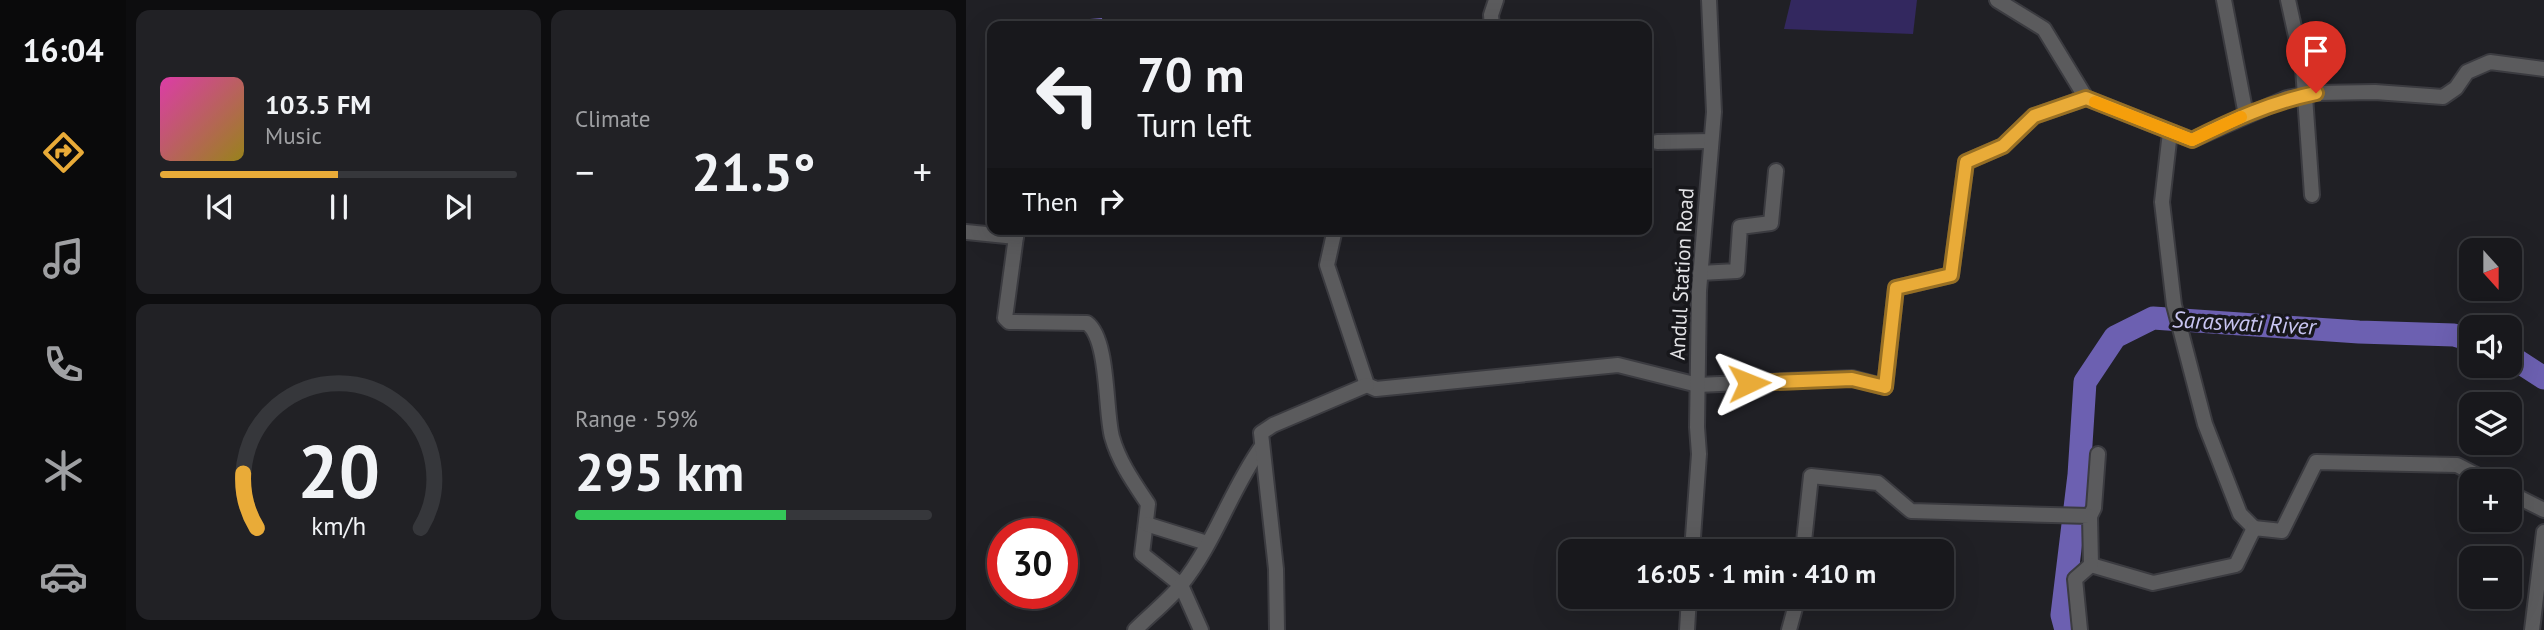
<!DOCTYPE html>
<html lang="en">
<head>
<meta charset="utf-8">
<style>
  :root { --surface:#18181c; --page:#212125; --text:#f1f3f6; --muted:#9fa0a3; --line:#36373b; --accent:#e9ab38 }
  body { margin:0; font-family:"PT Sans",sans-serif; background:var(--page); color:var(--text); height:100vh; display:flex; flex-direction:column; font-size:26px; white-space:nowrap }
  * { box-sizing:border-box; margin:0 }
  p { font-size:23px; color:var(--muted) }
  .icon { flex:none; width:38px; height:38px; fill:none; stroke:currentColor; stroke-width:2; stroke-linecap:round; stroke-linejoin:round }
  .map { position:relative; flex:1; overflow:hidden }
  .side { display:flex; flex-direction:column; gap:10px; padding:10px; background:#0d0d0f; width:840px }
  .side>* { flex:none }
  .guide { position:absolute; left:21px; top:21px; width:665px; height:214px; border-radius:14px; box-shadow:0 7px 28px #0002,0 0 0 2px var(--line); background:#18181c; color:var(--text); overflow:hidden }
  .needle { width:46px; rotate:159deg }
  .tools { position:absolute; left:1493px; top:238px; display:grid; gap:14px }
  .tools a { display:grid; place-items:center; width:63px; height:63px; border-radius:14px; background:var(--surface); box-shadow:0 7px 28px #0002,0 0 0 2px var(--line); font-size:35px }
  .speed { position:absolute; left:21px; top:518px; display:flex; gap:14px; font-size:35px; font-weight:700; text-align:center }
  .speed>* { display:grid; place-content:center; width:91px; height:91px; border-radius:50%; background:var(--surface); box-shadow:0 7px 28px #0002,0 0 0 2px var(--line); line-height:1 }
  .speed .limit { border:10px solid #d22; background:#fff; color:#111 }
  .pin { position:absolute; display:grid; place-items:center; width:60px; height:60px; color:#fff; margin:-72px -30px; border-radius:50% 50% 50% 0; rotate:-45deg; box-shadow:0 0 7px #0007 }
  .pin .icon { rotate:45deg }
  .me { position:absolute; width:77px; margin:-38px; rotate:88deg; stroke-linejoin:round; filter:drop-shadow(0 0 5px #0008) }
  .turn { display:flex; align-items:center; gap:24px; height:147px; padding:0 35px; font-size:32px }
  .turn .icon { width:91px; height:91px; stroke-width:2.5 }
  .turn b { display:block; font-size:49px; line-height:60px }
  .then { display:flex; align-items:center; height:66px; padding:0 35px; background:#0003; gap:14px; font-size:26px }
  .big { font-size:52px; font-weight:600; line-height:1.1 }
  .side .card { flex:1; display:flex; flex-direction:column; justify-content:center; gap:10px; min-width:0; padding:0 24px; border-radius:14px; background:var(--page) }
  .side .dial { align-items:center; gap:0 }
  .dial svg { height:182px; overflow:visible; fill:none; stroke:var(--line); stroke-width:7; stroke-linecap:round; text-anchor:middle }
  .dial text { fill:var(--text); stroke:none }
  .song { display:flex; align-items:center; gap:21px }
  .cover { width:84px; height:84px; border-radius:10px; background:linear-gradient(135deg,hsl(320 70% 55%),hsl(50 70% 35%)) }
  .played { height:7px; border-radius:4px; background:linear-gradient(90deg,var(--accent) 50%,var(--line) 50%) }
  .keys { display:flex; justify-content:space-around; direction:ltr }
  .heat { display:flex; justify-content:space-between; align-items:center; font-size:38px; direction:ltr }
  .charge { height:10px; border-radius:5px; background:linear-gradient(90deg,#34c759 59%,var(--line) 0) }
  .side .tiles { flex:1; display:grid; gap:10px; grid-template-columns:repeat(2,1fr) }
  .trip { position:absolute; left:592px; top:539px; width:396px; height:70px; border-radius:14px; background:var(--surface); box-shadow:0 7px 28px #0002,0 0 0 2px var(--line); font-weight:600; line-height:70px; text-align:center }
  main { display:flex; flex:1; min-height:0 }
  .menu { display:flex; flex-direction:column; width:126px; justify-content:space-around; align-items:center; background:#0a0a0b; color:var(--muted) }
  .menu .icon { width:49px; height:49px }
  .menu .on { color:var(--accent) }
  .menu b { font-size:32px; color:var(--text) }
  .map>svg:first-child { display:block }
  .green { fill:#33285f }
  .water { fill:#6c60b1 }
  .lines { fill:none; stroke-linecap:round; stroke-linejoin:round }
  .river { stroke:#6c60b1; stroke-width:23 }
  .street-casing { stroke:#3b3b40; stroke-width:18 }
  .street { stroke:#5b5b5d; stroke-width:14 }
  .route-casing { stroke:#976f24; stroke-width:18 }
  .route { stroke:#e9ab38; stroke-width:12 }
  .slow { stroke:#f59e0b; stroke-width:12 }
  .labels { text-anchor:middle; stroke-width:7; stroke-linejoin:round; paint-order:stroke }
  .street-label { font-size:21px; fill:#e3e3e6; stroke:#17171b }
  .water-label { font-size:23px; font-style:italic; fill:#c8c5f1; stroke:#17171b }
</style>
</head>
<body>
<main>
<nav class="menu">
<b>16:04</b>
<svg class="icon on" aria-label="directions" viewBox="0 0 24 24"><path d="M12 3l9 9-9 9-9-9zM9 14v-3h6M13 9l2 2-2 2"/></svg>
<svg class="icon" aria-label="music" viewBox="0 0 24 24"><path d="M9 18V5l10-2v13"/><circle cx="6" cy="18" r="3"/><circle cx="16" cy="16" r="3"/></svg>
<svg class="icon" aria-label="phone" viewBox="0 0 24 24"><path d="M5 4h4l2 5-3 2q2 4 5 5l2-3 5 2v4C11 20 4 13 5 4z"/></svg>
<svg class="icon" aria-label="climate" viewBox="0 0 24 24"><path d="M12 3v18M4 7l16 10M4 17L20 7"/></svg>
<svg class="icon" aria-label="car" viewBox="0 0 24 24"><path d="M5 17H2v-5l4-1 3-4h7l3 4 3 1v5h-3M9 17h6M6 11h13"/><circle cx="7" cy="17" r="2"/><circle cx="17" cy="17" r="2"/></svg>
</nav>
<section class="side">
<div class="tiles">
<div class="card">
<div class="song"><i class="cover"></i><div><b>103.5 FM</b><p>Music</p></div></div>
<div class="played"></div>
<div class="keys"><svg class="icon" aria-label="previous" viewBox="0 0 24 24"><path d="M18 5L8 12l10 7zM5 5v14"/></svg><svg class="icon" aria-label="pause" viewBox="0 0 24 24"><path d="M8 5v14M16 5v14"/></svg><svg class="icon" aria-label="next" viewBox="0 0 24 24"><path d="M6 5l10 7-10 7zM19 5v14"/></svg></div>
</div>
<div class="card"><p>Climate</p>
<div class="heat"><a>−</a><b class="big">21.5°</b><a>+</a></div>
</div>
<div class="card dial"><svg viewBox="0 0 100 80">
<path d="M14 69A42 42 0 1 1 86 69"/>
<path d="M14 69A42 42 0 0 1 8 45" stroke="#e9ab38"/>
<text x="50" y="56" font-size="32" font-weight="700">20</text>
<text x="50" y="72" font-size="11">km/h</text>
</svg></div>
<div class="card"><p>Range · 59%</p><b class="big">295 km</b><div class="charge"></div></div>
</div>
</section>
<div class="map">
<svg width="1578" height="630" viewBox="0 0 1578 630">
  <rect width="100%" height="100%" fill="#202025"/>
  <!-- green -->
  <polygon class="green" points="825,0 951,0 947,34 818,29"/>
  <!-- water -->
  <polygon class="water" points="136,18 137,26 57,25 135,18"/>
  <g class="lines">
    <!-- river -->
    <g class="river">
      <polyline points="1544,356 1578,378"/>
      <polyline points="1100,630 1096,615 1113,475 1119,382 1149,337 1187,318 1393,332 1488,335 1505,340"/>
    </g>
    <!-- street casing -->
    <g class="street-casing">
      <g id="street">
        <polyline points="1031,0 1078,29 1120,98 1226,140 1321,98 1350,93 1409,92 1477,97 1490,88 1501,72 1524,62 1578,69"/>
        <polyline points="1258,0 1280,115"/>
        <polyline points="1322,0 1337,68 1346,195"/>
        <polyline points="526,26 525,15 530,0"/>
        <polyline points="1204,132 1196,202 1208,305 1239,424 1274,514 1288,528"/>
        <polyline points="691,142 745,141"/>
        <path d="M51,229L39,318L43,322L121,323C143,339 139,411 146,437C153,462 168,483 182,504L176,554L215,585L235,630"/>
        <polyline points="369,229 361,265 401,385 410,389 652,365 732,385 886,378 919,387 930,288 985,275 1000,162 1037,146 1068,116 1120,98"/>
        <polyline points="0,232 50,237"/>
        <polyline points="734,273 771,271 774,227 805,223 810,171"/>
        <polyline points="1544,493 1578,510"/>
        <polyline points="1124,516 1128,508 1132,454"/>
        <polyline points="180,524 241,543"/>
        <polyline points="726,551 733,454 731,427 733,291 748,112 743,0"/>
        <polyline points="837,551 845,476 912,483 945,511 1124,516 1125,565 1187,583 1270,565 1288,528 1316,531 1350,462 1491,465 1522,481"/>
        <path d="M169,630C184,615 202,601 215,585C249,543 265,489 296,446"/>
        <polyline points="311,630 310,569 295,433 307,425 401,385"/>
        <polyline points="721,630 723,597"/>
        <polyline points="823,630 832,597"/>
        <polyline points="1114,630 1109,579 1125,565"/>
        <polyline points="1566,630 1578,532"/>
      </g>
    </g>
    <!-- street -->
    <use href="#street" class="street"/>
  </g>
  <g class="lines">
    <!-- route casing -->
    <g class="route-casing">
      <path id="route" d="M783,383L886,379L919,387L930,288L985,275L1000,162L1037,146L1068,116L1120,98L1226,140C1266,120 1306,102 1350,93"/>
    </g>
    <!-- route -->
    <use href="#route" class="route"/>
    <!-- slow -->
    <polyline class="slow" points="1129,102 1226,140 1275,117"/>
  </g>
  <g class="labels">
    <!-- street labels -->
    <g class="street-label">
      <text transform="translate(716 274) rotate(-87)" y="7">Andul Station Road</text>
    </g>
    <!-- water labels -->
    <g class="water-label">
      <text transform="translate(1278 323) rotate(3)" y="8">Saraswati River</text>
    </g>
  </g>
</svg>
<div class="tools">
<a><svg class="needle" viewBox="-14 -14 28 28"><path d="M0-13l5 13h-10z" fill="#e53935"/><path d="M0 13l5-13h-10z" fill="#9fa0a3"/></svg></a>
<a><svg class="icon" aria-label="sound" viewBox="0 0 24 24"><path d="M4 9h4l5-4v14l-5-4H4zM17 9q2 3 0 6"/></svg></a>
<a><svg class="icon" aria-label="layers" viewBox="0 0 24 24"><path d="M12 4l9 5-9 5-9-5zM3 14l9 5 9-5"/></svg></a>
<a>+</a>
<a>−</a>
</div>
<div class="speed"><div class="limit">30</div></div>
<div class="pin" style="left:1350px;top:93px;background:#d93025"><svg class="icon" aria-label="arrive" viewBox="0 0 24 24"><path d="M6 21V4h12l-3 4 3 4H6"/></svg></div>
<svg class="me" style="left:783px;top:383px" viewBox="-20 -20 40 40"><path d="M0-17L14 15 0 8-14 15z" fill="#e9ab38" stroke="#fff" stroke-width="4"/></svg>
<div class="trip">16:05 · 1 min · 410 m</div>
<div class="guide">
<div class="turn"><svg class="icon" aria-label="left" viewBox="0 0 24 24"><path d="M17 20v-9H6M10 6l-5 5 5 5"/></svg><div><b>70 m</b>Turn left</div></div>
<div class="then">Then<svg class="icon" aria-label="right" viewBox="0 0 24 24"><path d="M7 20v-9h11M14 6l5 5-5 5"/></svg></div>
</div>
</div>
</main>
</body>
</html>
